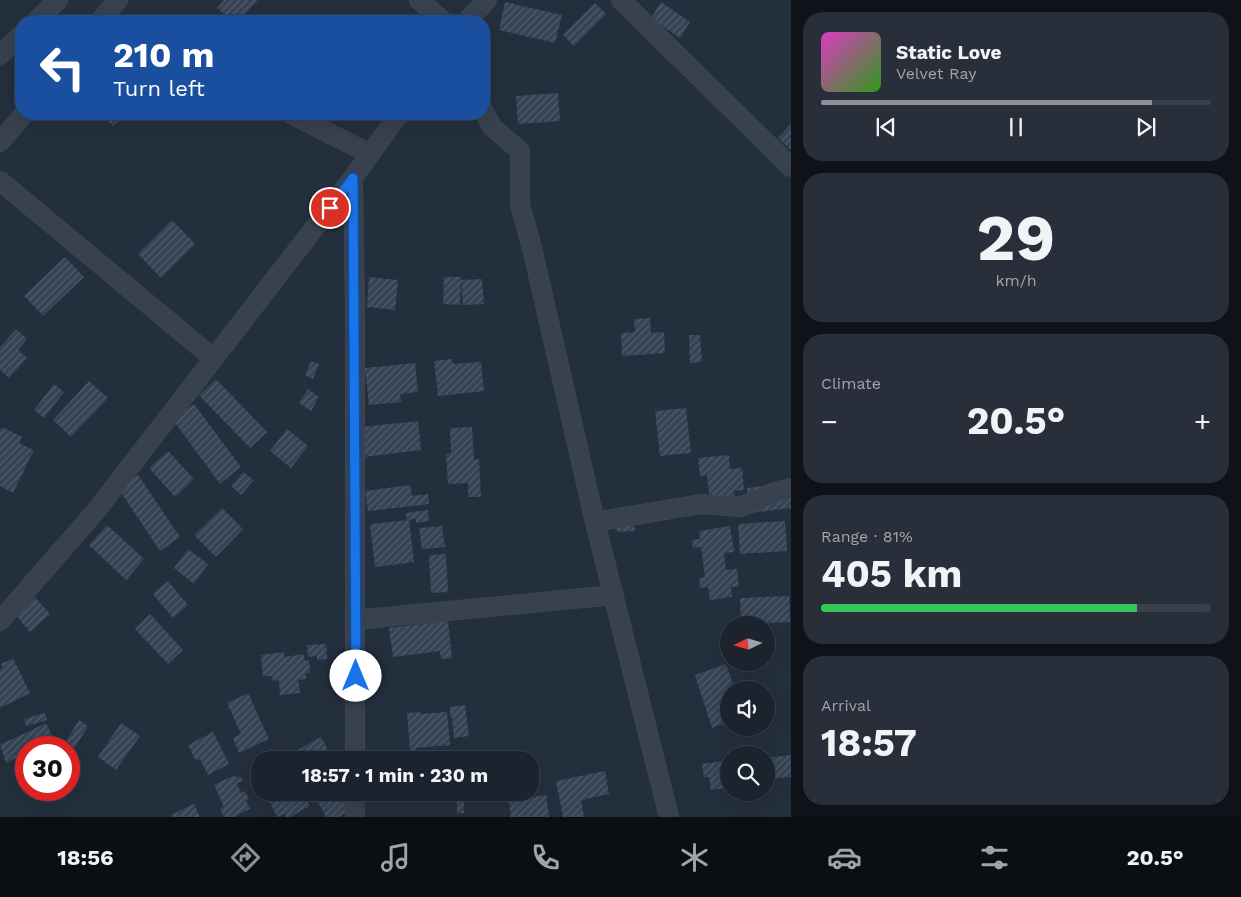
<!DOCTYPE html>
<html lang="en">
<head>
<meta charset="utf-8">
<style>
  :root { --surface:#1b232e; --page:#282f3a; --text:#f1f3f6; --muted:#a0a4aa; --line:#39404a; --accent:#8c9099 }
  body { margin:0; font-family:"Work Sans",sans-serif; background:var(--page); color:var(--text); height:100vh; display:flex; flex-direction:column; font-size:19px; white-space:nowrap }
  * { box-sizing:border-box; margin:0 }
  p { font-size:16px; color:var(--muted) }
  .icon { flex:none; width:28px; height:28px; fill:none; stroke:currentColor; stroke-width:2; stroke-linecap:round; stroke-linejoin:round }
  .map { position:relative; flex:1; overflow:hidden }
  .sheet { display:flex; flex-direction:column; gap:12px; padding:12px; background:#0f1319; width:450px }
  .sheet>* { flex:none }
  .guide { position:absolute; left:15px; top:15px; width:475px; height:105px; border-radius:20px; box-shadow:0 5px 20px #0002,0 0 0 1px var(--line); background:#1a4fa0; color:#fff; overflow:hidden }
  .needle { width:32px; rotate:265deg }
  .fabs { position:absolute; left:720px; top:616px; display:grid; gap:10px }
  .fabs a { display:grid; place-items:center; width:55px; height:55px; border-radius:50%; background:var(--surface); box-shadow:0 5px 20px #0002,0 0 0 1px var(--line); font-size:25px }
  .speed { position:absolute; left:15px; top:736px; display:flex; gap:10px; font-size:25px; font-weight:700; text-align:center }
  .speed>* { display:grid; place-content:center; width:65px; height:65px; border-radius:50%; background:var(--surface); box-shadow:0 5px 20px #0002,0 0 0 1px var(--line); line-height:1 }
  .speed .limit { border:8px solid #d22; background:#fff; color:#111 }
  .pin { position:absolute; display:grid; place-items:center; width:42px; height:42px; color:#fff; margin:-21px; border:2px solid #fff; border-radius:50%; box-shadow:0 1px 5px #0007 }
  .me { position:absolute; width:55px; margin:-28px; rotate:0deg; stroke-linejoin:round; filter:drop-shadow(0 0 4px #0008) }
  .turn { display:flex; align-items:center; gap:18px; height:105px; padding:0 15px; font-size:22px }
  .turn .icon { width:65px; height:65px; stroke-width:2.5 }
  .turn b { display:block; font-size:35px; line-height:42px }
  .big { font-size:38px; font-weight:700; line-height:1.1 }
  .sheet .widget { flex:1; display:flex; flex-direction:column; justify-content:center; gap:8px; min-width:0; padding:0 18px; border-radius:20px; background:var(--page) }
  .sheet .dial { align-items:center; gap:0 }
  .dial b { font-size:65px; line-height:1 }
  .song { display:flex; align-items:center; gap:15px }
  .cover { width:60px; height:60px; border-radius:8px; background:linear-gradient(135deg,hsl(310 70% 55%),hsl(110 70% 35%)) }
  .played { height:5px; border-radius:2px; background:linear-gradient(90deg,var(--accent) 85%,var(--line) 85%) }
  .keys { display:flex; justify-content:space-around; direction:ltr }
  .heat { display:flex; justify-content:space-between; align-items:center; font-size:28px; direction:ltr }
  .charge { height:8px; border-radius:4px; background:linear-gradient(90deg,#34c759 81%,var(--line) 0) }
  .trip { position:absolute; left:251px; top:751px; width:288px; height:50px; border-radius:20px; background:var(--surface); box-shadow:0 5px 20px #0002,0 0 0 1px var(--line); font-weight:700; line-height:50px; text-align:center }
  .tabs { display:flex; height:80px; justify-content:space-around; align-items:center; background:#0b0e12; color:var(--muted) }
  .tabs .icon { width:35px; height:35px }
  .tabs .on { color:var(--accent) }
  .tabs b { font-size:22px; color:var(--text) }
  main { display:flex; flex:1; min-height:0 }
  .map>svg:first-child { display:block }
  .building { fill:url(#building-hatch) }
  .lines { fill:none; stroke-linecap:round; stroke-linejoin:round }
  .minor-casing { stroke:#414a57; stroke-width:20 }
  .minor { stroke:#38414e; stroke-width:19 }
  .route-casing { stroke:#114b97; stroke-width:12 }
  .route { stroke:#1a73e8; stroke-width:9 }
</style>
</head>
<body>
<main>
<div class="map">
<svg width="791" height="817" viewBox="0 0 791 817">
  <defs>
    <pattern id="building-hatch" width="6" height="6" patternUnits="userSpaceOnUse" patternTransform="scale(1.25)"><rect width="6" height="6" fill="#364354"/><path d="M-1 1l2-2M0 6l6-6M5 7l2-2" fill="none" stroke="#515c6b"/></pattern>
  </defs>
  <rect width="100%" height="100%" fill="#242f3e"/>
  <!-- building -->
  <g class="building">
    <polygon points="224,0 258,0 239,21 232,21 217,8"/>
    <polygon points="505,2 562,15 555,43 499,30"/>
    <polygon points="661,2 690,22 680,38 651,18"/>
    <polygon points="595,3 606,14 574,46 563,35"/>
    <polygon points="558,93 560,121 518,124 516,96"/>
    <polygon points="102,114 127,114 113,126"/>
    <polygon points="791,124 791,150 778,138"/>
    <polygon points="172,220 195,244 161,278 138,254"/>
    <polygon points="65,257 84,277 43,316 24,296"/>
    <polygon points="369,277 398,280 395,310 367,307"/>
    <polygon points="444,277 461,277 460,305 443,304"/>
    <polygon points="482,279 484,304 463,305 461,280"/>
    <polygon points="650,318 651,333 664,332 665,353 622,356 621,333 635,332 634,319"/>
    <polygon points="16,329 27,339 18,350 27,358 9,378 0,370 0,347"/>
    <polygon points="689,335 700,335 702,362 690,363"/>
    <polygon points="452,359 453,364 481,362 484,391 438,396 434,361"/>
    <polygon points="311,361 319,364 313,379 305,375"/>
    <polygon points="415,363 418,392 400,394 401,402 369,405 365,368"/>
    <polygon points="216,379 267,432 250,448 199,395"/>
    <polygon points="89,381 108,398 71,437 53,420"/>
    <polygon points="54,384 64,392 44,418 34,410"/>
    <polygon points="308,389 319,397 311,411 299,403"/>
    <polygon points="194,404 241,467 220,484 173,420"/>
    <polygon points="686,408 691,453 660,456 655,411"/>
    <polygon points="418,421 421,450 364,457 361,427"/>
    <polygon points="2,427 22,437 19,443 34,450 13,493 0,486 0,431"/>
    <polygon points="472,427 474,460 479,459 481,497 468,497 468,483 448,484 446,454 451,453 450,428"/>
    <polygon points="287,429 308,446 291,468 270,451"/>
    <polygon points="168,451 194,479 175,497 149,468"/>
    <polygon points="729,455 730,469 742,468 744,490 734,491 735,500 710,503 707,475 700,476 698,458"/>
    <polygon points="243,472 254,480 241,495 231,486"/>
    <polygon points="138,475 180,537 160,551 118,488"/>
    <polygon points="791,483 791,508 750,513 747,488"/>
    <polygon points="410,485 412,496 428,494 429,504 368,511 365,491"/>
    <polygon points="222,508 243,529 216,557 194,535"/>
    <polygon points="428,510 429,521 416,523 416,519 407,520 406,513"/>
    <polygon points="409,520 414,562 375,567 370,524"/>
    <polygon points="785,521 787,551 740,554 738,524"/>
    <polygon points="634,523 635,531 617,532 616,525"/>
    <polygon points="107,525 144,559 126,580 89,545"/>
    <polygon points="442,526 445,547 422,549 419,528"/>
    <polygon points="730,526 734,552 724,553 726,570 737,569 739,586 731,587 732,597 710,600 708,587 700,588 699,578 705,577 701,547 693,548 692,540 700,539 699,531"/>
    <polygon points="188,549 208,564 194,584 174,568"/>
    <polygon points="446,554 448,592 431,593 429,555"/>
    <polygon points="168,581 188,605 173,618 153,594"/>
    <polygon points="789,596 790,622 741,624 740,598"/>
    <polygon points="35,597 50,614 30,632 15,614"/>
    <polygon points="150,614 183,650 168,664 135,629"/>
    <polygon points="448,621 452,658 441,659 440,651 393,657 389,628"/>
    <polygon points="326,644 327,659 317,660 317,656 308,657 307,645"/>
    <polygon points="284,652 284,657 304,654 305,661 309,660 310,673 306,673 306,679 298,680 300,693 280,695 279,680 273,681 272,676 263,676 261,655"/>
    <polygon points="13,658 30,693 0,708 0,669 3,668 1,664"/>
    <polygon points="726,664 735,690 729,690 729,722 712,728 695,675"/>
    <polygon points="248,693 269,739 239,753 233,738 241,734 227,703"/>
    <polygon points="465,705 469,736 454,738 452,717 450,717 450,707"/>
    <polygon points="420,712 420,714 447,712 450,745 416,748 416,751 410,752 407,713"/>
    <polygon points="45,713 47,720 26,726 24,719"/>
    <polygon points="79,720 88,726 74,749 65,743"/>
    <polygon points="46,723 58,748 26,748 26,753 6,763 0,745"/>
    <polygon points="121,723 140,736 116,770 98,757"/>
    <polygon points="213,732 229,764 208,775 200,759 196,761 188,745"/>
    <polygon points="321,737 329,752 334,749 339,758 303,760 298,750"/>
    <polygon points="791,755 791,777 766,779 766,758"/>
    <polygon points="729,760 729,788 711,790 709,777 704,777 702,764"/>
    <polygon points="260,762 260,783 252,767"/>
    <polygon points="605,771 609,794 581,800 584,817 563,817 556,781"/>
    <polygon points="235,775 236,778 240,776 243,781 237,783 241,793 245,791 249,799 246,801 250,809 234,817 224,817 220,809 224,807 214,785"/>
    <polygon points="265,792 302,792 310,806 290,817 286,817 285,814 277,817"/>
    <polygon points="315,792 347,792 344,796 348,804 344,807 347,812 340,817 326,817 313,793"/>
    <polygon points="747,792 757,792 757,799 746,799"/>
    <polygon points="546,795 549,817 511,817 509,801"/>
    <rect x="457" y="798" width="7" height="15"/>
    <polygon points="194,804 200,817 172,817 171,815"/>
  </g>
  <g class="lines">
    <!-- minor casing -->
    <g class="minor-casing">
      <g id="minor">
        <polyline points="419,0 443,21"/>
        <polyline points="621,0 791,167"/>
        <polyline points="36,21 58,0"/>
        <polyline points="100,21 118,0"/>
        <polyline points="467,21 487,0"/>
        <polyline points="0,55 21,35"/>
        <polyline points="484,112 492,127 520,151 520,205 532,248 595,522 701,504 741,507 775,492 791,488"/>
        <polyline points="291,114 370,154"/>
        <polyline points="0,142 24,114"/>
        <polyline points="353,178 355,312 355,760"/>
        <polyline points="0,181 213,358"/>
        <polyline points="595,522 669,817"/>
        <polyline points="355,620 614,595"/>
        <polyline points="0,621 95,512 353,178 399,114"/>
        <polyline points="354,792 355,817"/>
      </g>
    </g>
    <!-- minor -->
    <use href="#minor" class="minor"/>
  </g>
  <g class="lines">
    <!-- route casing -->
    <g class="route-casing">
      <polyline id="route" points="330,208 353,178 356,676"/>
    </g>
    <!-- route -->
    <use href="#route" class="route"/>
  </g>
</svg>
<div class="fabs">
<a><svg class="needle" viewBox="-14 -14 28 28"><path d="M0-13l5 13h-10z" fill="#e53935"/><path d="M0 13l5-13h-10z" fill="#a0a4aa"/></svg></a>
<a><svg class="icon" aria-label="sound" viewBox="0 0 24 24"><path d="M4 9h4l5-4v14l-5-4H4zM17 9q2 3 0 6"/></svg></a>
<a><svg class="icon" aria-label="search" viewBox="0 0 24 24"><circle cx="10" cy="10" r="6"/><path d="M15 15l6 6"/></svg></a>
</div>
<div class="speed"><div class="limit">30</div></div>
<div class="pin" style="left:330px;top:208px;background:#d93025"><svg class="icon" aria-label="arrive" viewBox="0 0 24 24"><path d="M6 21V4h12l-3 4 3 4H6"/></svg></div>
<svg class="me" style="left:356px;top:676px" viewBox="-20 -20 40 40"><circle r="19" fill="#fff"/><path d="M0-13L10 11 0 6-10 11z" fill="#1a73e8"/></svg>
<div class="trip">18:57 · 1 min · 230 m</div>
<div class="guide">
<div class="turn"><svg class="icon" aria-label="left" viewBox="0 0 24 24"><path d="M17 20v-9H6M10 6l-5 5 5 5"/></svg><div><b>210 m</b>Turn left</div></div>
</div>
</div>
<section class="sheet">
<div class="widget">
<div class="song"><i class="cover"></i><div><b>Static Love</b><p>Velvet Ray</p></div></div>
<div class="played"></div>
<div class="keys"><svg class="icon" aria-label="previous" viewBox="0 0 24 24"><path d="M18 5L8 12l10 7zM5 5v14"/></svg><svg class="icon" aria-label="pause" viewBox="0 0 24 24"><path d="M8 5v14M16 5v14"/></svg><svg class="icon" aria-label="next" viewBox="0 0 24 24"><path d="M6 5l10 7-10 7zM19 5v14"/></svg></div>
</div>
<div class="widget dial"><b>29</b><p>km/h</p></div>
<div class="widget"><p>Climate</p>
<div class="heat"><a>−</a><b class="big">20.5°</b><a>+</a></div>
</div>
<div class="widget"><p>Range · 81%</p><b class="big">405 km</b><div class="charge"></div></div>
<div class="widget"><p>Arrival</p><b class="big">18:57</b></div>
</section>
</main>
<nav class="tabs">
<b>18:56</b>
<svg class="icon on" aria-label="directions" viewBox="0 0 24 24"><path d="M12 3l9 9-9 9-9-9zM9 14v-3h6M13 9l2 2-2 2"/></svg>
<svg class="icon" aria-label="music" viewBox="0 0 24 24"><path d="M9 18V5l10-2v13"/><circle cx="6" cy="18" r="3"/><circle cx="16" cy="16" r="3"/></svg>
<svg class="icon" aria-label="phone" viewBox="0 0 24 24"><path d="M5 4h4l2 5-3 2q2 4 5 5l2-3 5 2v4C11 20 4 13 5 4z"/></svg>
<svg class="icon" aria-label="climate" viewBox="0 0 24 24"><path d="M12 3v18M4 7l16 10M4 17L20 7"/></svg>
<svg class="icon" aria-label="car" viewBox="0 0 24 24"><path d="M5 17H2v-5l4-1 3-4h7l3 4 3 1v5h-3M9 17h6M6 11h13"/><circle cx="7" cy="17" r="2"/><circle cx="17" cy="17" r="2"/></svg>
<svg class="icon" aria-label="filters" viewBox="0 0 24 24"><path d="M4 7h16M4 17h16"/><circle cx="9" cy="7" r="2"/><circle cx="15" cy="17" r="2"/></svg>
<b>20.5°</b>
</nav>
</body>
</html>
